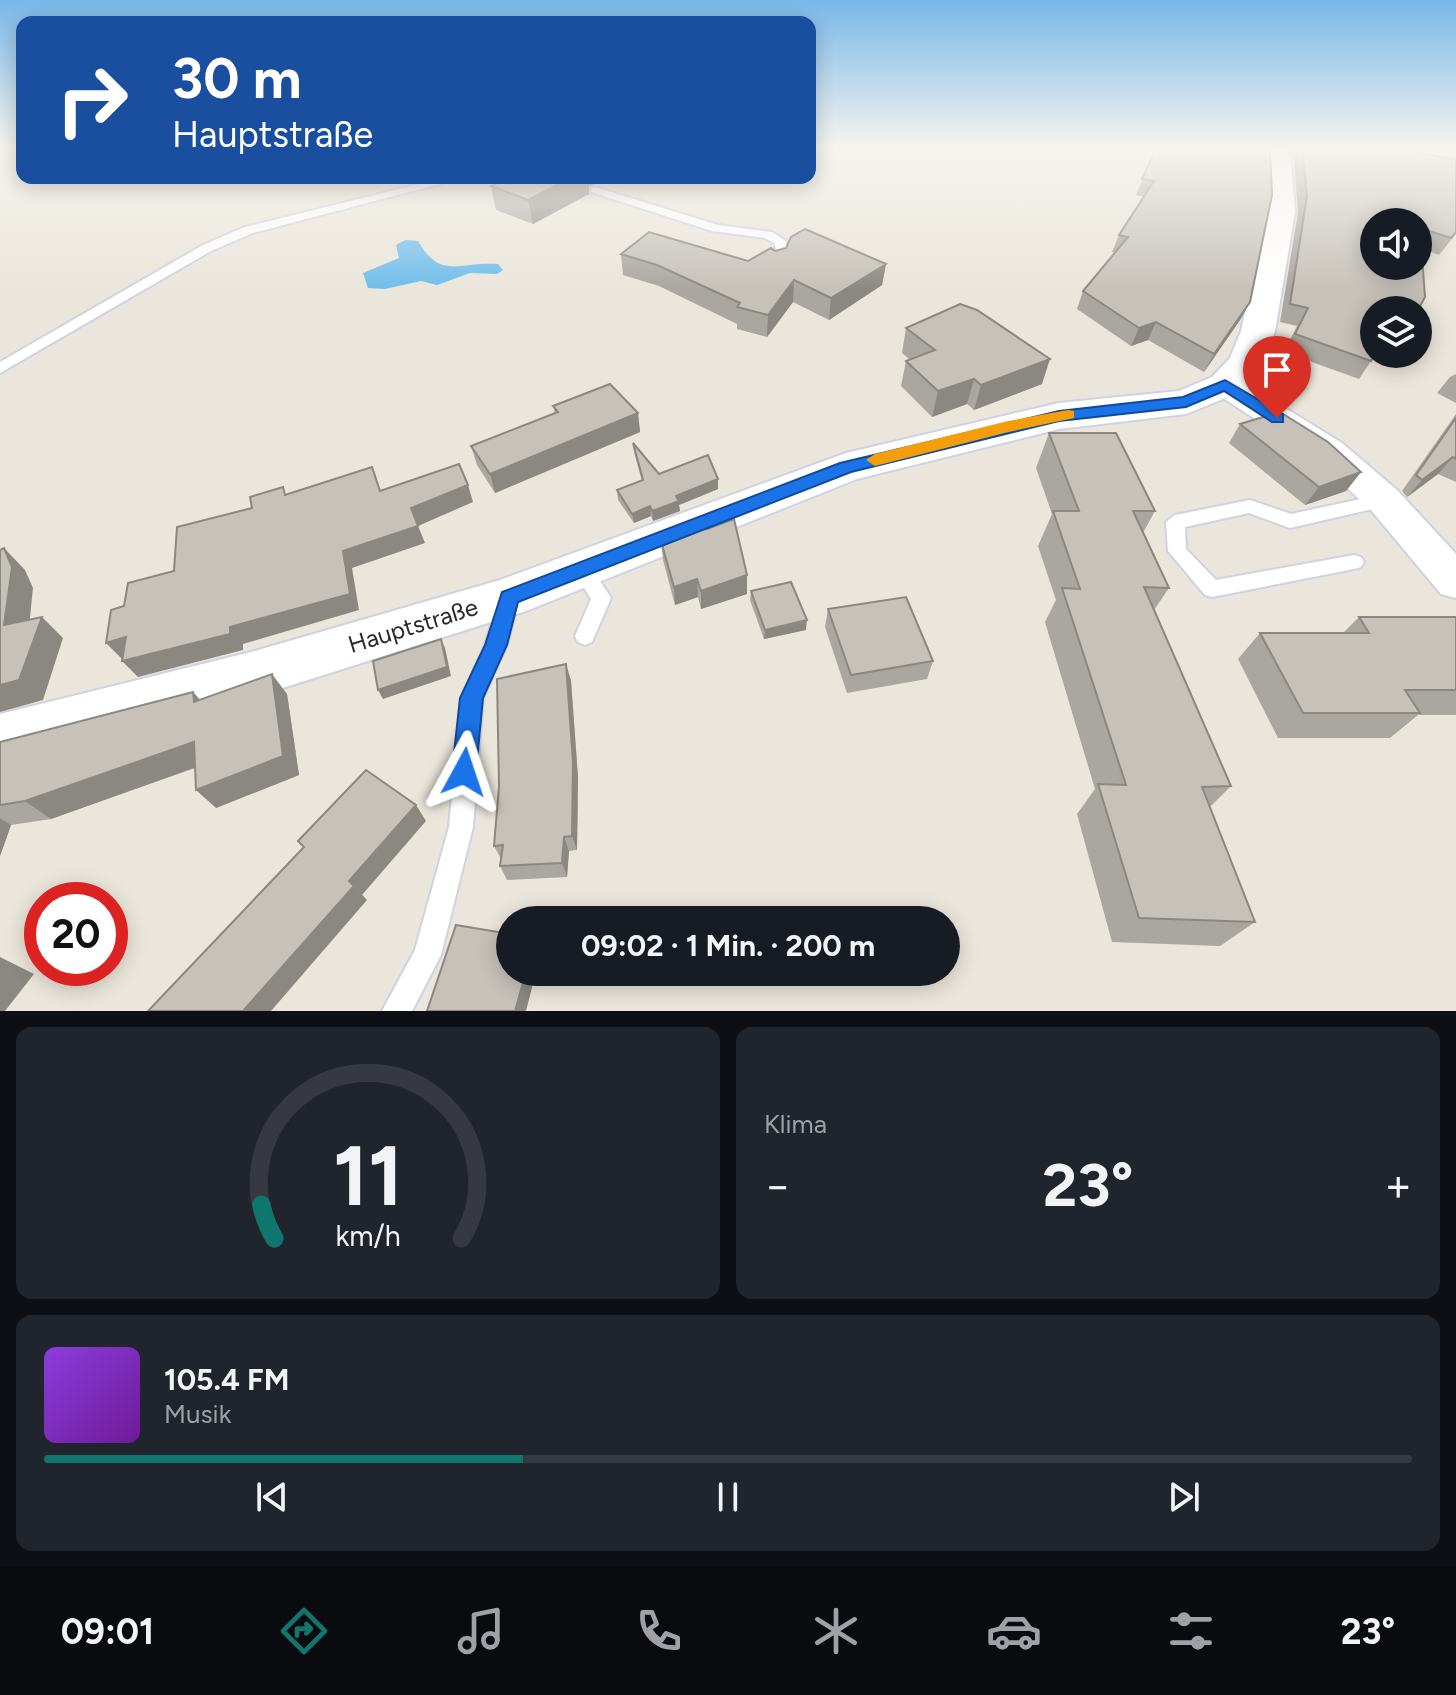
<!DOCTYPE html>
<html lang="de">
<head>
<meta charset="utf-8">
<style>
  :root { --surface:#171b24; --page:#20242c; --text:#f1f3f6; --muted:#9ea1a6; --line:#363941; --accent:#0f766e }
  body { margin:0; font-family:Figtree,sans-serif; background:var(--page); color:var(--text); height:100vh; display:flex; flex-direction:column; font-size:30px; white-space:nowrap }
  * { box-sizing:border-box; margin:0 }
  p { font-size:26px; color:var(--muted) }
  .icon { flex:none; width:44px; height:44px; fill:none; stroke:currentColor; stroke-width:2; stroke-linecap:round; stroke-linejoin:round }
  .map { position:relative; height:1011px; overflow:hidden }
  .details { display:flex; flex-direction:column; gap:16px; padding:16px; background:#0d0f14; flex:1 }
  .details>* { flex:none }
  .top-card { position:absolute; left:16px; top:16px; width:800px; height:168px; border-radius:16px; box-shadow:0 4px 20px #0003; background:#1a4fa0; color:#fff; overflow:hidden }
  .buttons { position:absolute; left:1360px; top:208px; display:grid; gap:16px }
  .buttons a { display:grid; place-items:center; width:72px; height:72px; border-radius:50%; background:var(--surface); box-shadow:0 4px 20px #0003; font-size:40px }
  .speed { position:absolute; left:24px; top:882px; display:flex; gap:16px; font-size:40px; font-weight:700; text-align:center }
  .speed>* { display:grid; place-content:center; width:104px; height:104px; border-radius:50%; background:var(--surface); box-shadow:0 4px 20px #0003; line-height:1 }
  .speed .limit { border:12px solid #d22; background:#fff; color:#111 }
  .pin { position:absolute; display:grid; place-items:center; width:68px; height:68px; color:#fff; margin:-82px -34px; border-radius:50% 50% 50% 0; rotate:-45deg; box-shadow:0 0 8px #0007 }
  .pin .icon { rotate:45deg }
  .me { position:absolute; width:88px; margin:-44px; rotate:5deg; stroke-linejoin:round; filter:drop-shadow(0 0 6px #0008) }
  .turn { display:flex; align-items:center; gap:28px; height:168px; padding:0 24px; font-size:36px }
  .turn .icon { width:104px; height:104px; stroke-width:2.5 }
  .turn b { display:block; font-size:56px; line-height:68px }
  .big { font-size:60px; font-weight:700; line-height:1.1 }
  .details .widget { flex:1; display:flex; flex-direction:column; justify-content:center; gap:12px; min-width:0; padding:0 28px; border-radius:16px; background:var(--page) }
  .details .dial { align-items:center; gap:0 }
  .dial svg { height:208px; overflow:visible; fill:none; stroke:var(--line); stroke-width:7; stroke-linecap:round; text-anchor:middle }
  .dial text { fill:var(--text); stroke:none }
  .song { display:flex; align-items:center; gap:24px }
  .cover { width:96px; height:96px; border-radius:12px; background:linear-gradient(135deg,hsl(270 70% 55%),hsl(280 70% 35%)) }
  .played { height:8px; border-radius:4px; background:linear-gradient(90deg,var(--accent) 35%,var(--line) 35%) }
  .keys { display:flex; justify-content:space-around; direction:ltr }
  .heat { display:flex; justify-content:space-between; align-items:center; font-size:44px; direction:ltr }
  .details .tiles { flex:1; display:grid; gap:16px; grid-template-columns:1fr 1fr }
  .widget:last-child { grid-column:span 2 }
  .trip { position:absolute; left:496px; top:906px; width:464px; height:80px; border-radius:40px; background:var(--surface); box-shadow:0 4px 20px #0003; font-weight:700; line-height:80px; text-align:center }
  .tabs { display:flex; height:128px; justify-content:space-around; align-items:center; background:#090b0e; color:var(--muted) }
  .tabs .icon { width:56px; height:56px }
  .tabs .selected { color:var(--accent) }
  .tabs b { font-size:36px; color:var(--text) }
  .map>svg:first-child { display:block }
  .water { fill:#70bdeb }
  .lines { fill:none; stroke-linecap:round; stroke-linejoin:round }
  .lane-casing { stroke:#d0d2e2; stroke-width:4 }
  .street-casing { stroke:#d0d2e2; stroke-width:4 }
  .secondary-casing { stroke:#d0d2e2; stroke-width:4 }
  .lane { fill:#fff; fill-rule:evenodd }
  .street { fill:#fff; fill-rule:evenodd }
  .secondary { fill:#fff; fill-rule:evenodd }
  .wall { fill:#aaa7a0 }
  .shaded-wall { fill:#8b8882 }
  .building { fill:#c6c2ba; stroke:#8b8882; stroke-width:2; fill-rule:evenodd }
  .route { fill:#1a73e8; stroke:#114b97; stroke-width:2 }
  .slow { fill:#f59e0b }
  .labels { text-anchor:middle; stroke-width:6; stroke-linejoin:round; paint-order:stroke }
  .street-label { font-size:24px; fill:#292929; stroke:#fff }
</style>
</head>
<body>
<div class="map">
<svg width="1456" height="1011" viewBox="0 0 1456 1011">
  <rect width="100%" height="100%" fill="#ebe6db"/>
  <!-- water -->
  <path class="water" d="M405,240L418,241C441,281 459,261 498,264L503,270L497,274L470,273L437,285L421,281L385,289L368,288L363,273L399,258L396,245Z"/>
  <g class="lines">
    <!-- lane casing -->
    <g class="lane-casing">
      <g id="lane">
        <polygon points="444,178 462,178 253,233 211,251 0,373 0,362 203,245 245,227"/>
        <polygon points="595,187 718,225 772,232 786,241 789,251 784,266 773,269 772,266 777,251 774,243 765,238 712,231 591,192 591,188"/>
        <polygon points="1384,494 1393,500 1390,505 1290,528 1249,513 1185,527 1186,549 1216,580 1354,555 1361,557 1364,562 1361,567 1354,569 1212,597 1205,595 1168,551 1166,522 1175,515 1250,500 1291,514"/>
        <polygon points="582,562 589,564 611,598 592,642 585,645 578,642 575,636 591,599 572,569 575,564"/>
        <polygon points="509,589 516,591 519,597 507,645 483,698 473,827 441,955 412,1011 382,1011 415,950 449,827 461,698 485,645 499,597 502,591"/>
      </g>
    </g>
    <!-- street casing -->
    <g class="street-casing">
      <polygon id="street" points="1225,375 1236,378 1342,443 1397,490 1456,554 1456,598 1441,594 1371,510 1316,459 1214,392 1209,385 1214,378"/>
    </g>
    <!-- secondary casing -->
    <g class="secondary-casing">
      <polygon id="secondary" points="1264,149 1290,149 1295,212 1275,331 1265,362 1238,393 1186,414 1059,429 857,479 526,611 251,698 0,766 0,714 251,652 500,580 846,453 1059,403 1179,391 1212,377 1230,358 1241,331 1267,212"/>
    </g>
    <!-- lane -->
    <use href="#lane" class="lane"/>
    <!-- street -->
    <use href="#street" class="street"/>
    <!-- secondary -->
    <use href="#secondary" class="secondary"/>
  </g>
  <!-- wall -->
  <g class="wall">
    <polygon points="1156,149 1250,302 1240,320 1204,372 1148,340 1131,346 1077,309 1083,291 1115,253 1112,252 1119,235 1144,197 1136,195"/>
    <polygon points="1293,149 1405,149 1456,160 1456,234 1439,255 1422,249 1374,310 1371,361 1359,379 1284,352 1297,326 1280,322 1298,212"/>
    <polygon points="501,178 594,178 595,184 589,186 589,194 533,224 496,210 491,186 501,181"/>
    <polygon points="775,251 886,264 882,285 829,320 793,302 767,337 737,329 737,324 659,286 623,275 621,254 748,261"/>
    <polygon points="906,328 1042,384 974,410 967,404 932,417 901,386 906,361 910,360 902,353"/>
    <polygon points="1456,374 1456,403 1437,393 1450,377"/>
    <polygon points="553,406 638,413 640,432 495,493 477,465 471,446 555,414"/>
    <polygon points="1456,414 1456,482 1438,474 1407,497 1402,491"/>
    <polygon points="1240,424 1361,472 1346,491 1305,505 1229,443"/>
    <polygon points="1049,433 1155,511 1143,533 1169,588 1154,610 1231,786 1210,807 1255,922 1220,946 1112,942 1077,814 1095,789 1045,622 1056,600 1038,546 1052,514 1036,468"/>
    <polygon points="633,443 659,474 718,489 679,505 680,511 653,521 651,516 634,523 618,500 617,490 642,481 634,452"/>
    <polygon points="661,541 747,575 747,594 701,609 698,597 675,605 663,560"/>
    <polygon points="751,591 806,630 764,639 750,600"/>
    <polygon points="828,609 933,661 927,679 847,693 825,627"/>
    <polygon points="1359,617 1456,617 1456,715 1418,715 1390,738 1278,738 1238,659 1260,633 1343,633"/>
    <polygon points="566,664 571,681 578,778 577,850 569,851 567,877 507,880 500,866 501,859 494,846"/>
    <polygon points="193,692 200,700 287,694 299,775 216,808 195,768 51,819 11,825 0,856 0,742"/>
  </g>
  <!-- shaded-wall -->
  <g class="shaded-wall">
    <polygon points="570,178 594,178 595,184 589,186 589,194 533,224 528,200"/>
    <polygon points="886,264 882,285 829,320 831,298"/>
    <polygon points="794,280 793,302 767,337 768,315"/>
    <polygon points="1250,302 1240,320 1204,372 1214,354"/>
    <polygon points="1156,322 1148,340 1131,346 1139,328"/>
    <polygon points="1050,359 1042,384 974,410 981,385"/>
    <polygon points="974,379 967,404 932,417 938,391"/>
    <polygon points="638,413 640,432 495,493 490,474"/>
    <polygon points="1453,457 1438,474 1407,497 1422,480"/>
    <polygon points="1361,472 1346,491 1305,505 1319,487"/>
    <polygon points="718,479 718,489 679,505 680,511 653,521 652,511 676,496"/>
    <polygon points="468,485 473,502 418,526 411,508"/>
    <polygon points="650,506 651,516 634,523 632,514"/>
    <polygon points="418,526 425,543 352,568 359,610 243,644 243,650 138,677 122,661 230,627 343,551"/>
    <polygon points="4,548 25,570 33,588 27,646 4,625"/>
    <polygon points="747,575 747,594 701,609 701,591"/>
    <polygon points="697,579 698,597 675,605 674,587"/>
    <polygon points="42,617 63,638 43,700 0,712 0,685"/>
    <polygon points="807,620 806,630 764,639 765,630"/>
    <polygon points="126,637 141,654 122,659 106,643"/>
    <polygon points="441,639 445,648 451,676 383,699 378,690"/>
    <polygon points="566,664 571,681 578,778 577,850 572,836"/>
    <polygon points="272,674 287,694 299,775 216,808 196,790"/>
    <polygon points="193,692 211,712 194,702"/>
    <polygon points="194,742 213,761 51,819 25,801"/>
    <polygon points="416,805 426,821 362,895 349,881"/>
    <polygon points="0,818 11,825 0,856"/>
    <polygon points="564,837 569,851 567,877 562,863"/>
    <polygon points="354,886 367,900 271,1011 243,1011"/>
    <polygon points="0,957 34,974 5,1011 0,1011"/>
    <polygon points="526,972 536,972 526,1011 515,1011"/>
  </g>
  <!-- building -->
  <g class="building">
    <polygon points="1156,149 1270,149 1272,195 1250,302 1214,354 1156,322 1139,328 1083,291 1128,237 1119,235 1154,181 1142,179"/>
    <path d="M1302,149H1405L1456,160V232L1451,238L1420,228L1425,297L1418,310H1374V354H1375L1371,361L1295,334L1308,308L1290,304L1307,196ZM1374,222H1418V266H1374Z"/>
    <polygon points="507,178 570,178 528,200 491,186"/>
    <polygon points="805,229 886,264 831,298 794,280 768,315 737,307 740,303 657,265 621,254 649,232 748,261 771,248 775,251 786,248 791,237"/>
    <polygon points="960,304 977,310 1050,359 981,385 974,379 938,391 906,361 935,350 906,328"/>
    <polygon points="610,384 638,413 490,474 471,446 558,412 553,406"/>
    <polygon points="1280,412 1328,442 1361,472 1319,487 1240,424"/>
    <polygon points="1456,418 1456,459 1453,457 1422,480 1416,475"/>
    <polygon points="1049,433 1116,433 1155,511 1133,511 1169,588 1144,587 1231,786 1202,787 1255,922 1139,918 1098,784 1126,785 1062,588 1080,589 1053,511 1079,511"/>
    <polygon points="633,443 659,474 708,455 718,479 676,496 679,501 652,511 650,506 632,514 617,490 643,480"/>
    <polygon points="459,464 468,485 411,508 418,526 343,551 350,594 230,627 230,634 122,661 126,637 106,643 111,610 124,606 128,583 174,571 177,527 252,508 250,497 283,487 285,495 372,467 380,491"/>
    <polygon points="734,519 747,575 701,591 697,579 674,587 661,541 703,524 707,529"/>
    <polygon points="4,548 12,567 4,625 42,617 19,680 0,685 0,550"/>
    <polygon points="791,582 807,620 765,630 751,591"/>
    <polygon points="906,597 933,661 851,675 828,609"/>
    <polygon points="1359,617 1456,617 1456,690 1405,690 1420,713 1303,713 1260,633 1369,633"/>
    <polygon points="441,639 447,667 378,690 373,661"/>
    <polygon points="566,664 573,762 572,836 564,837 562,863 500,866 503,845 494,846 499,786 497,679"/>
    <polygon points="272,674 283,756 196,790 194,742 25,801 0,805 0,742 193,692 194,702"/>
    <polygon points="366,770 416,805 349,881 354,886 243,1011 148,1011 304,847 298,841"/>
    <polygon points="456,925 510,934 510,972 526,972 515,1011 427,1011"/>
  </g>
  <!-- sky -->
  <linearGradient id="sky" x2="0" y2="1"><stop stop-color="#78b8e9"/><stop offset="0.51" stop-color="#f6f4ef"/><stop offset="1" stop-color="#f6f4ef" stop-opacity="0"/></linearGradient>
  <rect width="1456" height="290" fill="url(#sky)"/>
  <!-- route -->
  <polygon class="route" points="1225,380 1283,414 1283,422 1272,422 1224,391 1186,407 1059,421 851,472 518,602 507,645 483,698 476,772 473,780 464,784 456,780 452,772 460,698 485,645 502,592 840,463 1059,411 1183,397"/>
  <!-- slow -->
  <polygon class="slow" points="1068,410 1074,411 1074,418 1008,432 875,466 866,460 875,454 1008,421"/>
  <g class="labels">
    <!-- street labels -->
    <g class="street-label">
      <text transform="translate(413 626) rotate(-17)" y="8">Hauptstraße</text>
    </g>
  </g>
</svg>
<div class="buttons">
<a><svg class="icon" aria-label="sound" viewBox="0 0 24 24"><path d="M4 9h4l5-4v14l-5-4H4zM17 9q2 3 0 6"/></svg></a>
<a><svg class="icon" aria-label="layers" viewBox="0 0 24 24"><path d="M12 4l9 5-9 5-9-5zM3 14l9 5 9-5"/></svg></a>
</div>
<div class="speed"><div class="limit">20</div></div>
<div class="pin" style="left:1277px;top:418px;background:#d93025"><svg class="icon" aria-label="arrive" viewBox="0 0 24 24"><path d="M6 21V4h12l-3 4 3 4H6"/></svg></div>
<svg class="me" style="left:464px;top:772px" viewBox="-20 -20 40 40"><path d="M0-17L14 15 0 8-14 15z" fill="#1a73e8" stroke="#fff" stroke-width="4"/></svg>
<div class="trip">09:02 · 1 Min. · 200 m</div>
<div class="top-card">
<div class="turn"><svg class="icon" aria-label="right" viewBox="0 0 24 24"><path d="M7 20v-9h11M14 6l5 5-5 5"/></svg><div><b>30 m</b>Hauptstraße</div></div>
</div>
</div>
<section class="details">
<div class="tiles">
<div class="widget dial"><svg viewBox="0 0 100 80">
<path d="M14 69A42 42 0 1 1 86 69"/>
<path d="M14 69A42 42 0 0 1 9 56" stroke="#0f766e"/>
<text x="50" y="56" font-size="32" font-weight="700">11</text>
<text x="50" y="72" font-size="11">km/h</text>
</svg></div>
<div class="widget"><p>Klima</p>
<div class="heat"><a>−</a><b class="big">23°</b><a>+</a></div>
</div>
<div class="widget">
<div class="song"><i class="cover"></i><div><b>105.4 FM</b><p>Musik</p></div></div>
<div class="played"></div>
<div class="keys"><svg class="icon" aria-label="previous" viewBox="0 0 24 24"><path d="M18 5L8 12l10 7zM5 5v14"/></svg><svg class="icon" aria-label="pause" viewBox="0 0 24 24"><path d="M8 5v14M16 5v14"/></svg><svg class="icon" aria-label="next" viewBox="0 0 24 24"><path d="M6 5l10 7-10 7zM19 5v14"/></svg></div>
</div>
</div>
</section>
<nav class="tabs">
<b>09:01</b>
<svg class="icon selected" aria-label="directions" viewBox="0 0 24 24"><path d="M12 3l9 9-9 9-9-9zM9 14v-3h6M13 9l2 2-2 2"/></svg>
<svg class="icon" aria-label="music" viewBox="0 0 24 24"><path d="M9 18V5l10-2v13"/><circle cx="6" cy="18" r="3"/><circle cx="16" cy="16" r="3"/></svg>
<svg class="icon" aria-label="phone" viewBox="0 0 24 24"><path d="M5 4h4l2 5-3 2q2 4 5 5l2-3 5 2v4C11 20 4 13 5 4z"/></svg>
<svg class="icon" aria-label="climate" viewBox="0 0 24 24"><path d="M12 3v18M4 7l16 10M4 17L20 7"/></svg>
<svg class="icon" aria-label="car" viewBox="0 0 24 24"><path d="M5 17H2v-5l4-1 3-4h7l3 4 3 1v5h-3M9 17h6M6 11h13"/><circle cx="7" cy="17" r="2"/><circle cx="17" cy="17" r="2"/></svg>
<svg class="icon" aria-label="filters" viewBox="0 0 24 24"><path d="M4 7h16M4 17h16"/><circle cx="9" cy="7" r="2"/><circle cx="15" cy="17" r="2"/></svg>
<b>23°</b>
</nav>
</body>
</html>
